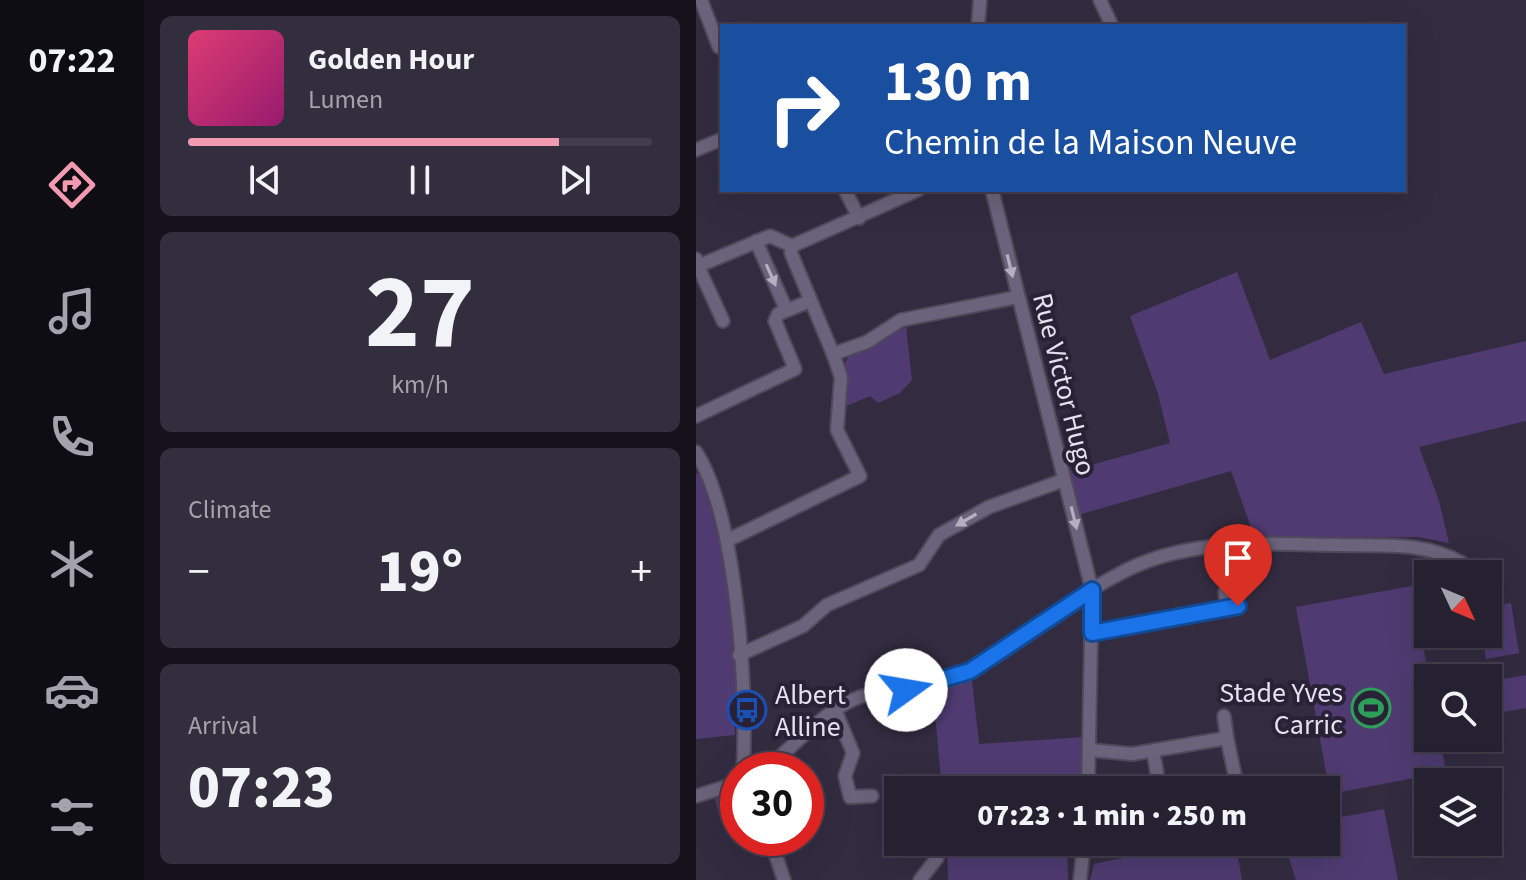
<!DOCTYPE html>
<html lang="en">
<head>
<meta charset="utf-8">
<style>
  :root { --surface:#262131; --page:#322e3d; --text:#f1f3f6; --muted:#a4a3ab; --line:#423e4d; --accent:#f29aaf }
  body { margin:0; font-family:"Source Sans 3",sans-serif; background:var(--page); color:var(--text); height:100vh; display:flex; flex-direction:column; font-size:30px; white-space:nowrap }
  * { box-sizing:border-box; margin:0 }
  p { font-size:26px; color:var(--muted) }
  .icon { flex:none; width:44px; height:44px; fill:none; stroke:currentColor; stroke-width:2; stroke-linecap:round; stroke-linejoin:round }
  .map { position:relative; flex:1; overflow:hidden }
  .panel { display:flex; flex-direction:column; gap:16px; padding:16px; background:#15121b; width:552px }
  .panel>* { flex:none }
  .hud { position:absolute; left:24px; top:24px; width:686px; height:168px; border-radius:0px; box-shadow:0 8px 32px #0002,0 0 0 2px var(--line); background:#1a4fa0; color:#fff; overflow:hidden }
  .needle { width:52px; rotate:134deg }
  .tools { position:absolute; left:718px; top:560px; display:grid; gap:16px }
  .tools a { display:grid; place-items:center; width:88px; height:88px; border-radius:0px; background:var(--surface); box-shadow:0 8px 32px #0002,0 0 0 2px var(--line); font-size:40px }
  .speed { position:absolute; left:24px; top:752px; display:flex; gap:16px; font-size:40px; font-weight:700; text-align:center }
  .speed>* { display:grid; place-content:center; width:104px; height:104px; border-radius:50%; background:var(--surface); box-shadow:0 8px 32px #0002,0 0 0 2px var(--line); line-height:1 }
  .speed .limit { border:12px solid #d22; background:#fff; color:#111 }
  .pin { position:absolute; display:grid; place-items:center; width:68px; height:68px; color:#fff; margin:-82px -34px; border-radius:50% 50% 50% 0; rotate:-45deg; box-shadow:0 0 8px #0007 }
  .pin .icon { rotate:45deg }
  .me { position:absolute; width:88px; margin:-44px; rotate:77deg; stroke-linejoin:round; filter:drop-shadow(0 0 6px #0008) }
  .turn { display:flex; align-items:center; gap:28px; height:168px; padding:0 32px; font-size:36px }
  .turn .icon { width:104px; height:104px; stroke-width:2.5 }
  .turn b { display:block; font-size:56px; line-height:68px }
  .big { font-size:60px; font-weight:800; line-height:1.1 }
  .panel .card { flex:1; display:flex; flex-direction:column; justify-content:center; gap:12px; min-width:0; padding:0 28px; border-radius:12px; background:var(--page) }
  .panel .dial { align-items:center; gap:0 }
  .dial b { font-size:104px; line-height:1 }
  .song { display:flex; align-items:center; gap:24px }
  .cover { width:96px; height:96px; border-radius:12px; background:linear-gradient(135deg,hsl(340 70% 55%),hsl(320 70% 35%)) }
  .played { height:8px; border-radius:4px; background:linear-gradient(90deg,var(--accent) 80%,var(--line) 80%) }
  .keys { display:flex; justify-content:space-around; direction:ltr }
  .heat { display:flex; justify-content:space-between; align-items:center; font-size:44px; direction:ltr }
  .trip { position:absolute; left:188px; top:776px; width:456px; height:80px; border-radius:0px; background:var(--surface); box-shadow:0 8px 32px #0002,0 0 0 2px var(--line); font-weight:800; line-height:80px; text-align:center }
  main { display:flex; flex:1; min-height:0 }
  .dock { display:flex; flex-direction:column; width:144px; justify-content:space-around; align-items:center; background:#0f0d14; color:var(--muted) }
  .dock .icon { width:56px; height:56px }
  .dock .current { color:var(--accent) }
  .dock b { font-size:36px; color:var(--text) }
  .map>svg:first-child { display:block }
  .green { fill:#4f3b71 }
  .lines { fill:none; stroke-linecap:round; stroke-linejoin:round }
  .minor-casing { stroke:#50495b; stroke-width:16 }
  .minor { stroke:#6b637b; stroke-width:12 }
  .oneway { fill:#b4afc1 }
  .route-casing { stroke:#114b97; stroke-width:20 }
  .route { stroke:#1a73e8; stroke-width:14 }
  .labels { text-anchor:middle; stroke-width:8; stroke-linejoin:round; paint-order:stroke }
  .street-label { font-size:28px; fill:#e5e1ef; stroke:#292236 }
  .poi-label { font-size:28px; fill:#e5e1ef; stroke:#292236; text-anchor:end }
</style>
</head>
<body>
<main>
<nav class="dock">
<b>07:22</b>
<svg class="icon current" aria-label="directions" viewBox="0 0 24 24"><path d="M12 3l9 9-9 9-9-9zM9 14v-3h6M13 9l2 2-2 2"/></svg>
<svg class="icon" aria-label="music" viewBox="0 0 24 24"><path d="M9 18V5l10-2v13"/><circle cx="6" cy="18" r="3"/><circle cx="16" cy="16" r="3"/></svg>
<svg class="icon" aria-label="phone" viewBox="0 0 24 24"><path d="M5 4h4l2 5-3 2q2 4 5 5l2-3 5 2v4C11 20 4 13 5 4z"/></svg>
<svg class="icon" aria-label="climate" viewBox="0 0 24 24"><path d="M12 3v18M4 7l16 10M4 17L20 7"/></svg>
<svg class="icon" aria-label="car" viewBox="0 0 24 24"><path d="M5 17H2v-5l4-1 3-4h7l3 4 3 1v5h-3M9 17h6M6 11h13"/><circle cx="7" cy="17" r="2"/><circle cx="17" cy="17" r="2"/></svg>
<svg class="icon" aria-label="filters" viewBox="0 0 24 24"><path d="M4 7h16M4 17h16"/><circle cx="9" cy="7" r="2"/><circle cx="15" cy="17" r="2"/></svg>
</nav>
<section class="panel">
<div class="card">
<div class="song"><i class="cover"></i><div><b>Golden Hour</b><p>Lumen</p></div></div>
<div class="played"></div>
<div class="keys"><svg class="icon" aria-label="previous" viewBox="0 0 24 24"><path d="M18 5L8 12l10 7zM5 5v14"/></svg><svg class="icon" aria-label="pause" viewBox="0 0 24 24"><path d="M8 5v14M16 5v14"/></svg><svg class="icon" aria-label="next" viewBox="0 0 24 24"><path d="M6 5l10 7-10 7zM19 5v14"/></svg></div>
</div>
<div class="card dial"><b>27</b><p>km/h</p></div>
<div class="card"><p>Climate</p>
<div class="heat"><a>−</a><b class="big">19°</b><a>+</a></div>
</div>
<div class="card"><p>Arrival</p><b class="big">07:23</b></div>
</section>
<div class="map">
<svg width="830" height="880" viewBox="0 0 830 880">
  <rect width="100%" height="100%" fill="#332c41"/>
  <!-- green -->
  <g class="green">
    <polygon points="541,272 574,360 665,322 688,374 830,341 830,421 723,447 743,501 753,543 723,537 559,538 535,471 382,515 370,472 474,443 462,394 434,316"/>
    <polygon points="210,327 216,380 204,393 182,403 174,396 148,407 148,365 153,355"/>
    <path d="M0,473L4,475C29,544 39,624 43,697L37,698L39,735L0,739Z"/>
    <polygon points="716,586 733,678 732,738 744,738 750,772 634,794 600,607"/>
    <polygon points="815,603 823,653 790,659 786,634 792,634 792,607"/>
    <polygon points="830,675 830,708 802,713 796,681"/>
    <polygon points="276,680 283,744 389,737 386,790 246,790 237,692"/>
    <polygon points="36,795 42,798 42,821 25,822 19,799"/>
    <polygon points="688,809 702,880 600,880 588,842 630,842 630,820"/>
    <polygon points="251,842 371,842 372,880 252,880"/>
    <polygon points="501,842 539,842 546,880 394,880 398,864"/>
  </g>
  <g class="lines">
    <!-- minor casing -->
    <g class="minor-casing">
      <g id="minor">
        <polyline points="5,0 23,47 26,47"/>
        <polyline points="404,0 416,26"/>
        <polyline points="282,26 284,0"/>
        <polyline points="0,150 26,139"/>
        <polyline points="149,190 163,218"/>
        <polyline points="296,190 396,590 392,790"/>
        <polyline points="60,241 90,309"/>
        <polyline points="0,259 2,266 74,236 96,246"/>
        <polyline points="2,266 27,321"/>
        <polyline points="137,354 95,253 96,246 222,190"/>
        <polyline points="0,416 99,369 79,321 82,314 114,301"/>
        <path d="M0,452C41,516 52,693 47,770"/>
        <polyline points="32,540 164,476 141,430 145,377 137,354 171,342 205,320 322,297"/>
        <polyline points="529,592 531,608"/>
        <polyline points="396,633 542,606"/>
        <polyline points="43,655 107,626 131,605 223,565 243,535 293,507 368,480"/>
        <polyline points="140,712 157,753 149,776 154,797 176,796"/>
        <polyline points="528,716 531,738"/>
        <polyline points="394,750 436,754 531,738 542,790"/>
        <polyline points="457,751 464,790"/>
        <path d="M68,770C98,747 132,705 170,695C204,687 238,690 270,673C324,645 369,602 423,574C490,537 568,544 642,545C686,546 726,541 766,563"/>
        <polyline points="0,796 42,783"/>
        <polyline points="74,838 88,880"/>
        <polyline points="224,880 241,858 240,842"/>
        <polyline points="384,880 388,842"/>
      </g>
    </g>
    <!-- minor -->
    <use href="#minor" class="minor"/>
  </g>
  <!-- one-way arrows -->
  <defs><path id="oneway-solid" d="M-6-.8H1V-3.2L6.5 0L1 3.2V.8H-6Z" transform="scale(2)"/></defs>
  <g class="oneway">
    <use href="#oneway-solid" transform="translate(314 266) rotate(76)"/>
    <use href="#oneway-solid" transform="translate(75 275) rotate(66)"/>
    <use href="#oneway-solid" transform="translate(378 518) rotate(76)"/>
    <use href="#oneway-solid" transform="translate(270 520) rotate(150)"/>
  </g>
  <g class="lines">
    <!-- route casing -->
    <g class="route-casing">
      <polyline id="route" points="210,690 274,671 396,590 396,633 542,606"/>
    </g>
    <!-- route -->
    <use href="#route" class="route"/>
  </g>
  <!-- icons -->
  <defs>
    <g id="stadium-ring" transform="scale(2)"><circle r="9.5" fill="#292236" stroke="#2e9e5b" stroke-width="1.5"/><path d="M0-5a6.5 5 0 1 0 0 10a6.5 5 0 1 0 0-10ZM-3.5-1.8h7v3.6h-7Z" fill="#2e9e5b"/></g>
    <g id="bus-ring" transform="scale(2)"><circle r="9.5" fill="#292236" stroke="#1a4fb4" stroke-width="1.5"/><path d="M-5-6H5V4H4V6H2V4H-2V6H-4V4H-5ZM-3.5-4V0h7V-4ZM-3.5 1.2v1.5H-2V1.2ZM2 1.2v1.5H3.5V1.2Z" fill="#1a4fb4"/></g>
  </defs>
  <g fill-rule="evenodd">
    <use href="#stadium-ring" x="675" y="708"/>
    <use href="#bus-ring" x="51" y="710"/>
  </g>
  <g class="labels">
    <!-- street labels -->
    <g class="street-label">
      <text transform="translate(369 384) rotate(76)" y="10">Rue Victor Hugo</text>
    </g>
    <!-- poi labels -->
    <g class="poi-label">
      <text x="647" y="702">Stade Yves<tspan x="647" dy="32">Carric</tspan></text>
      <text x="79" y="704" text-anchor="start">Albert<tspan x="79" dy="32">Alline</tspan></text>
    </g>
  </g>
</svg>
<div class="tools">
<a><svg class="needle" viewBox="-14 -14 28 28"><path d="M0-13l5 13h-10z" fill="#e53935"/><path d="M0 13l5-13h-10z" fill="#a4a3ab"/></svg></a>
<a><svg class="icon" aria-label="search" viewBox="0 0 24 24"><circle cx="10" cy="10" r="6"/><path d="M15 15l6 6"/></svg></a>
<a><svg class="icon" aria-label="layers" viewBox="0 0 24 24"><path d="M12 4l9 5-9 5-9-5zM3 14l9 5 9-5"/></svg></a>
</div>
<div class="speed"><div class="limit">30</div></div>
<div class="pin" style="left:542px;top:606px;background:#d93025"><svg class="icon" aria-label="arrive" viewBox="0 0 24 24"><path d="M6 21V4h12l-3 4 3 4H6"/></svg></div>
<svg class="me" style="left:210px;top:690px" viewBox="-20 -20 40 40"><circle r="19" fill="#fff"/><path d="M0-13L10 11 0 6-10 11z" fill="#1a73e8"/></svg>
<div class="trip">07:23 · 1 min · 250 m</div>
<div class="hud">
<div class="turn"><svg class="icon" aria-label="right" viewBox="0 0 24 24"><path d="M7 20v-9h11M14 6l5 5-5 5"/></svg><div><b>130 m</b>Chemin de la Maison Neuve</div></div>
</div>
</div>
</main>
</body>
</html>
